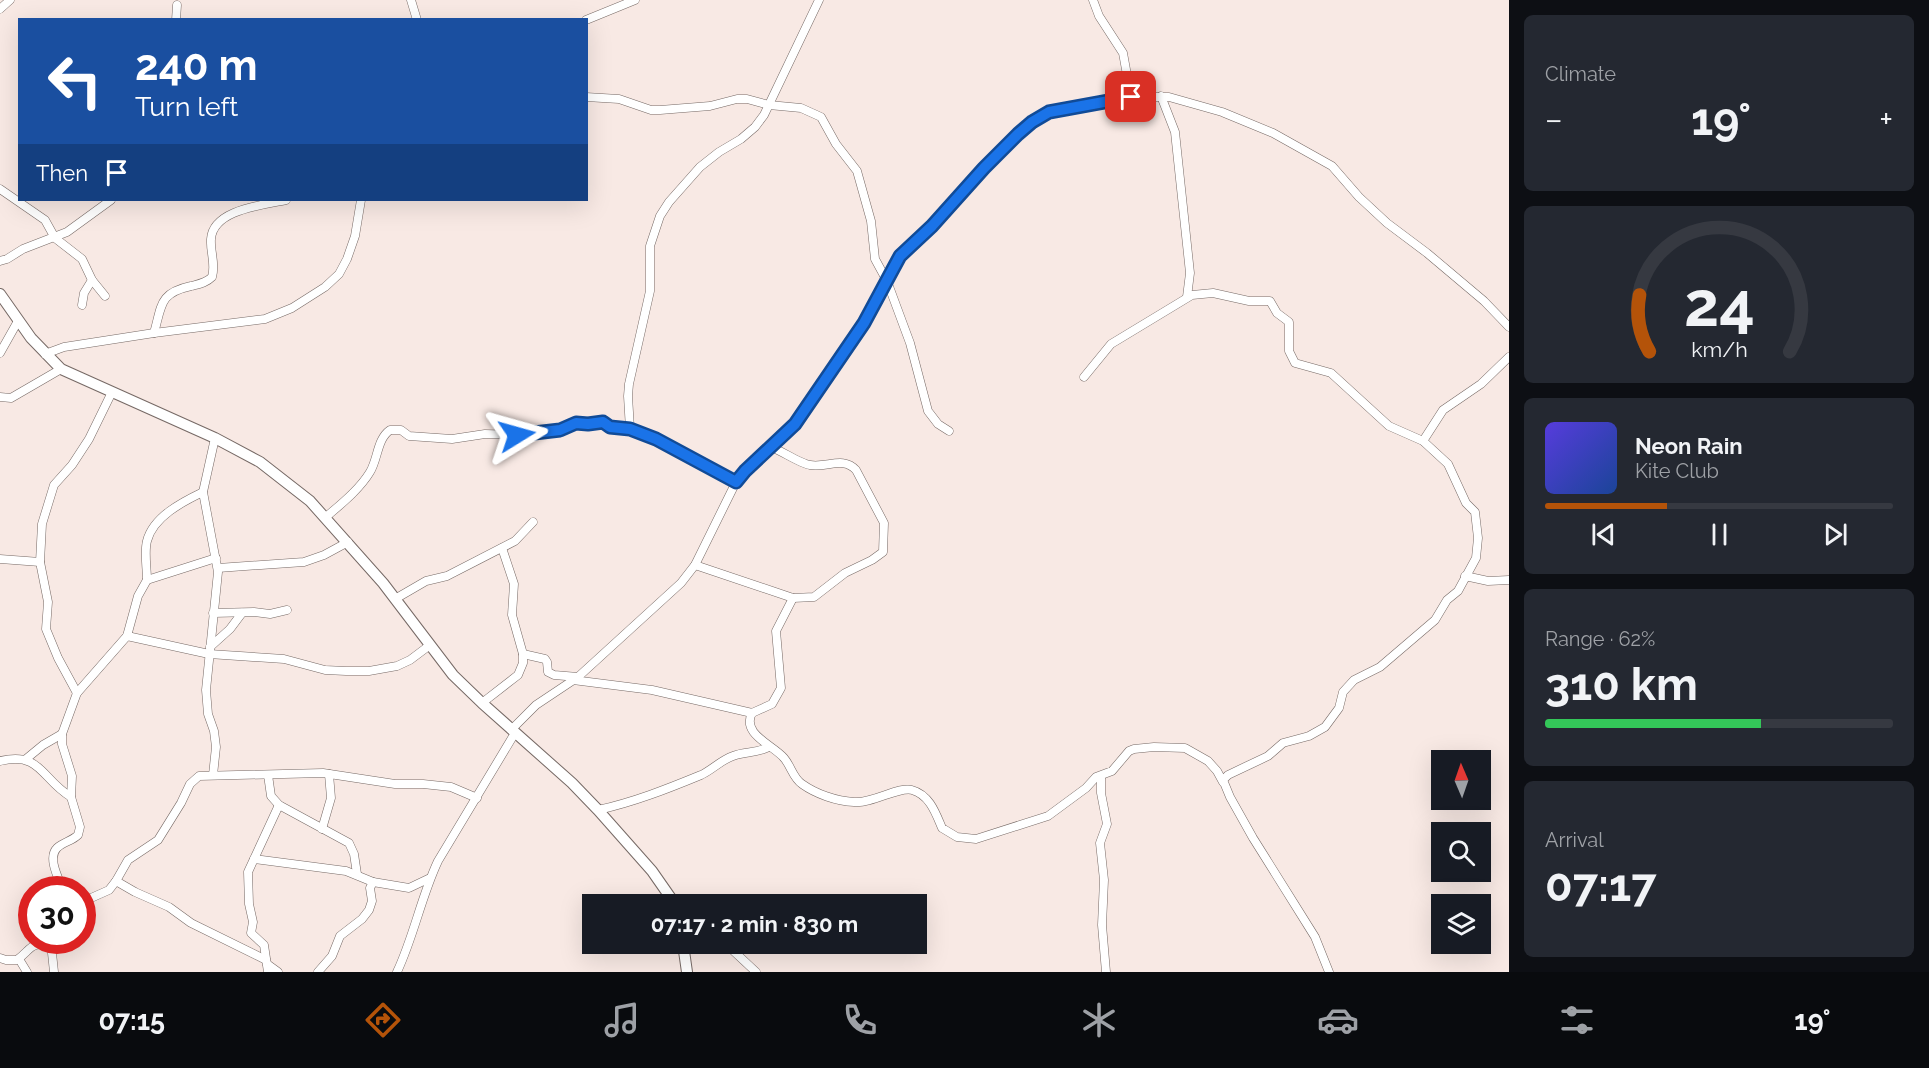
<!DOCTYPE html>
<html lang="en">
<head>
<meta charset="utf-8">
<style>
  :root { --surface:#171b24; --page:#242831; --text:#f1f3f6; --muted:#9ea1a6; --line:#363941; --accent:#b45309 }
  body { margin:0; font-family:Raleway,sans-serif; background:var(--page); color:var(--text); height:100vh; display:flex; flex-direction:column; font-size:22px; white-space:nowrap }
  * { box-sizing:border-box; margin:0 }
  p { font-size:20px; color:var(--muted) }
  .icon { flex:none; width:33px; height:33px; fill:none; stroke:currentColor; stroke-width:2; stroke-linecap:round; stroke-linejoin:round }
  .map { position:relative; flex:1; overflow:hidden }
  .panel { display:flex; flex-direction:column; gap:15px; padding:15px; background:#0d0f14; width:420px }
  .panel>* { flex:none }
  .top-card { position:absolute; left:18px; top:18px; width:570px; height:183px; border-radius:0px; box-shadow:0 6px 24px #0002; background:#1a4fa0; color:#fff; overflow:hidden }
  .needle { width:39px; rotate:358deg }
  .tools { position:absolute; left:1431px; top:750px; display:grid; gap:12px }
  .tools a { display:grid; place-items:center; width:60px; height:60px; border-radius:0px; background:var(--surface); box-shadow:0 6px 24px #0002; font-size:30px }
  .speed { position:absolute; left:18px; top:876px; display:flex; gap:12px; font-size:30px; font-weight:700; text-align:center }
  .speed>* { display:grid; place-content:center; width:78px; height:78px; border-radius:50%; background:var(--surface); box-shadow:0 6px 24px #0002; line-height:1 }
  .speed .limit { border:9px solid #d22; background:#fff; color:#111 }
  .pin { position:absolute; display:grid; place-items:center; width:51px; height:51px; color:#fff; margin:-26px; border-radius:12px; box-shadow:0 3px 9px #0006 }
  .me { position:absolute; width:66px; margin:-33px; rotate:82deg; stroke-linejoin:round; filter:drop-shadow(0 0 4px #0008) }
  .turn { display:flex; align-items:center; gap:21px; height:126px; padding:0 18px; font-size:27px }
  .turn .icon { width:78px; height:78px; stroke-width:2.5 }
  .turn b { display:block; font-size:42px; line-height:51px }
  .then { display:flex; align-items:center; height:57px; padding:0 18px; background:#0003; gap:12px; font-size:22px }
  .big { font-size:45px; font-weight:700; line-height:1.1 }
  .panel .tile { flex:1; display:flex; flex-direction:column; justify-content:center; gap:9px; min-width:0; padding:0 21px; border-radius:9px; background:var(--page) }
  .panel .dial { align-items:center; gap:0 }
  .dial svg { height:156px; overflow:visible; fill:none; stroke:var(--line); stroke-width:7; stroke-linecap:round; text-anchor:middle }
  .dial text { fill:var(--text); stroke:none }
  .song { display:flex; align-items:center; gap:18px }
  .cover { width:72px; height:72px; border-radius:9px; background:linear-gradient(135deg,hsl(250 70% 55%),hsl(220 70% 35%)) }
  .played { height:6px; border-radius:3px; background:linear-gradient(90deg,var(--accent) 35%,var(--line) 35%) }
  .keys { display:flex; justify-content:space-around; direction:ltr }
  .heat { display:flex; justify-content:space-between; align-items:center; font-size:33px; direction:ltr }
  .charge { height:9px; border-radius:4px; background:linear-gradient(90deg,#34c759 62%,var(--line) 0) }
  .trip { position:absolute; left:582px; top:894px; width:345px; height:60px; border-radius:0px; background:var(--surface); box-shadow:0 6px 24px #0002; font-weight:700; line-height:60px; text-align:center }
  .tabs { display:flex; height:96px; justify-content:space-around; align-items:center; background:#090b0e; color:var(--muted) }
  .tabs .icon { width:42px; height:42px }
  .tabs .active { color:var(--accent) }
  .tabs b { font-size:27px; color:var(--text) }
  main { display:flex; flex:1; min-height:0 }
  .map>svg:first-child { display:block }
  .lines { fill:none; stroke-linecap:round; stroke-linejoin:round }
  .street-casing { stroke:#766965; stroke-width:9 }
  .secondary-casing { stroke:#766965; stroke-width:12 }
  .street { stroke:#fff; stroke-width:8 }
  .secondary { stroke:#fff; stroke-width:10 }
  .route-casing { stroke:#114b97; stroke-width:15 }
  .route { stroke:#1a73e8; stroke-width:10 }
</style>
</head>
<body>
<main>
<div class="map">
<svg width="1509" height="972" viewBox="0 0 1509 972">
  <rect width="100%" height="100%" fill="#f8e9e4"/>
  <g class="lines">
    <!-- street casing -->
    <g class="street-casing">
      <g id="street">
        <polyline points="411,0 417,20"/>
        <polyline points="1093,0 1099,16 1123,53 1131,97"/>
        <polyline points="0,9 10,0"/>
        <polyline points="176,20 177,5"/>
        <polyline points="586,20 635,0"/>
        <polyline points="1161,96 1175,132 1190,273 1187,297"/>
        <polyline points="586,97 619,99 651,110 660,110 710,106 737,99 747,99 769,105 801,108 821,117 836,144 857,171 871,221 875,259 887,281 910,343 928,411 938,424 949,431"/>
        <polyline points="0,189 45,220 55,238 82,259 92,280 105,296"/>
        <polyline points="0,261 7,259 23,249 67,232 111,200"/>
        <polyline points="82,305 84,293 92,280"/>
        <path d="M154,333C162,305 159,293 191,286C199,284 206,283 212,277C216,264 210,252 211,239C213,209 264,205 286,200"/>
        <polyline points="0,353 18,321"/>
        <polyline points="45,354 64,347 154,333 265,319 292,308 325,287 339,274 347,259 355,236 361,200"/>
        <polyline points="1084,377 1111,344 1192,295 1213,293 1249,301 1270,301 1277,313 1289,322 1289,351 1295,363 1331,373 1389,426 1423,441 1448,464 1466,503 1475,512 1478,538 1476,558 1458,591 1447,600 1435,620 1380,667 1354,680 1343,692 1339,708 1325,727 1309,736 1283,743 1268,756 1228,775 1223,780 1230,797 1253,838 1315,937 1329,972"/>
        <polyline points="0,397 11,398 61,369"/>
        <polyline points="630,429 628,396 629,384 650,291 650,246 660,216 669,202 700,167 719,152 741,139 755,127 764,115 819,0"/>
        <polyline points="1423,441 1443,410 1481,384 1509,357"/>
        <path d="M326,517C341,504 359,490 370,472C378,459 377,439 390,430H401L409,436L452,439L485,434L517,435L560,430L576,423L588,424L603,422L611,427L630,429L656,439L736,482"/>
        <polyline points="0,559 40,562"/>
        <path d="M695,565L793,598L814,597L845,573L872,560L883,552L884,523L856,470C843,456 827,468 810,465C801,464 782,451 771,447"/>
        <polyline points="218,568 304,562 324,555 348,542"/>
        <polyline points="1465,576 1488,581 1509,580"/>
        <path d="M147,580C147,568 144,552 147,541C153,517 182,502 203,492"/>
        <path d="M793,598L776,631L781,688L772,704L752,713C741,734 773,745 784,758C791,766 793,778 802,784C816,794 836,801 854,802C872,804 899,786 912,790C930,795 936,814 942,828L957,837L976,839L1048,816L1086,788L1096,777L1112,771L1129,751L1134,749L1154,747L1185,748L1208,761L1217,771L1223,782"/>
        <polyline points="395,599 426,581 447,576 515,541 533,522"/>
        <polyline points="213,613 254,612 270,614 287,610"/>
        <polyline points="127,636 209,654 284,659 325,670 346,671 369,671 397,666 410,660 430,645"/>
        <polyline points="210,647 230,629 242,613"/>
        <polyline points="523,654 545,659 547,662 548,672 554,675 578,677"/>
        <polyline points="573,680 652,690 752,713"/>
        <polyline points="77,693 58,658 46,629 48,602 40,562 42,524 54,485 72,465 89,439 112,392"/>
        <polyline points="482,703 518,675 523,663 523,654 512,615 514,584 502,548"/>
        <polyline points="511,730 536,705 578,677 681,583 695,565 736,482 745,471 795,424 864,323 900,256 932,226 984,168 1019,134 1044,114 1057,109 1131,97 1169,97 1222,112 1273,133 1332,166 1359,197 1387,223 1427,253 1484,301 1509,327"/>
        <polyline points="26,759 43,745 62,734"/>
        <path d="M0,761C41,751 41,779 71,797"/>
        <polyline points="213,775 216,747 214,731 208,714 206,690 218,572 203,492 215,438"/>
        <polyline points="268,775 271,796 279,805 349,843 354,854 357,874"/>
        <polyline points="1101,776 1101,793 1107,824 1100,843 1104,880 1102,925 1106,972"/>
        <path d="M598,810C634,802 667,789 701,775C712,770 721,760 733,756C745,751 755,754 769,747"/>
        <polyline points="322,829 331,798 329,774"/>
        <polyline points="254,859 346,871 373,882"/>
        <polyline points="116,881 135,892 169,907 191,923 266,960"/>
        <path d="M63,890C59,879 47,858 57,848C63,842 72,841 78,835L80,827L71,797L72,776L62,744V734L77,693L127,636L138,596L147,580L216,558"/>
        <polyline points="82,902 109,890 116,881 128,860 158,840 181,803 190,784 199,776 323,773 395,784 423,784 451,787 477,798"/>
        <polyline points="726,944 756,972"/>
        <path d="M0,958L6,960H17C32,949 31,939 53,948"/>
        <polyline points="19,959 27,972"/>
        <polyline points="267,964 278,972"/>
        <polyline points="54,972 52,953 59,940"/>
        <polyline points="268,972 264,945 251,933 253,922 249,904 248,872 279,805"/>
        <polyline points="318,972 332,956 340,936 362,919 369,910 372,901 370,888 373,882 409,888 430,878"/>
        <path d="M397,972C414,936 421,897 438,861L515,733"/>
      </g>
    </g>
    <!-- secondary casing -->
    <g class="secondary-casing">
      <g id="secondary">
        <polyline points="0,294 31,338 61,369 215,438 260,462 310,501 383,583 453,675 482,703 572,783 598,810 652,871 675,904"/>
        <polyline points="683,944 687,972"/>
      </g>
    </g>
    <!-- street -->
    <use href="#street" class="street"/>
    <!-- secondary -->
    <use href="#secondary" class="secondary"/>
  </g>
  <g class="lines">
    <!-- route casing -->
    <g class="route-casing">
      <polyline id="route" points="517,435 560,430 576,423 588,424 603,422 610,427 630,429 656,439 736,482 745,471 795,424 864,323 900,256 932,226 984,168 1018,134 1032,122 1049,112 1131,97"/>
    </g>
    <!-- route -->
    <use href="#route" class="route"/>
  </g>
</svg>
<div class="tools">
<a><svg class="needle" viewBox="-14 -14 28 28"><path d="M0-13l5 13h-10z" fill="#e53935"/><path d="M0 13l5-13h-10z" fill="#9ea1a6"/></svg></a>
<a><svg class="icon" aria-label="search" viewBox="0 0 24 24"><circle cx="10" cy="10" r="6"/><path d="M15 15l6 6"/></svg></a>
<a><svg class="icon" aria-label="layers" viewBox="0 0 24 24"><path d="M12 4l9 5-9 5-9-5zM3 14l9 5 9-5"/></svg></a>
</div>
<div class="speed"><div class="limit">30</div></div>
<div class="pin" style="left:1131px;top:97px;background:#d93025"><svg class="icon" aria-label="arrive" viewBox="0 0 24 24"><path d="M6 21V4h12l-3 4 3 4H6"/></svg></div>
<svg class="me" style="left:517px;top:435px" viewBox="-20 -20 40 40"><path d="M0-17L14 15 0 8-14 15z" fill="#1a73e8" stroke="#fff" stroke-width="4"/></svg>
<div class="trip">07:17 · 2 min · 830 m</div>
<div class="top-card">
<div class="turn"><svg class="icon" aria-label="left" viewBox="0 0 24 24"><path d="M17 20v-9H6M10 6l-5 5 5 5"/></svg><div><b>240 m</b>Turn left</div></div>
<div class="then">Then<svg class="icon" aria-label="arrive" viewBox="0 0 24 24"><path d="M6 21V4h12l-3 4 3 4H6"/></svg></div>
</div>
</div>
<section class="panel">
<div class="tile"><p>Climate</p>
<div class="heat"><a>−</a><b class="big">19°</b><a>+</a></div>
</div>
<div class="tile dial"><svg viewBox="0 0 100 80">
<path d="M14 69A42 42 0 1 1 86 69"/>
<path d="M14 69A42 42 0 0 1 9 40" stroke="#b45309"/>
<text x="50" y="56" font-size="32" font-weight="700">24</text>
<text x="50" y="72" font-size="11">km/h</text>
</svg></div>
<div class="tile">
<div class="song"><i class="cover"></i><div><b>Neon Rain</b><p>Kite Club</p></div></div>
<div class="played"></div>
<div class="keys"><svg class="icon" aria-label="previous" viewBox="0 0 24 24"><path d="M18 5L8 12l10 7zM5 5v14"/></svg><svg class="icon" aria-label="pause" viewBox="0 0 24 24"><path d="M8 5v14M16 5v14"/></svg><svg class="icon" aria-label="next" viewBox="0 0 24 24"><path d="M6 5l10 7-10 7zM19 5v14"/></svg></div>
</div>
<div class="tile"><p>Range · 62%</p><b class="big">310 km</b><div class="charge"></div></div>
<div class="tile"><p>Arrival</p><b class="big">07:17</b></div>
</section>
</main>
<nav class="tabs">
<b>07:15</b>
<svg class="icon active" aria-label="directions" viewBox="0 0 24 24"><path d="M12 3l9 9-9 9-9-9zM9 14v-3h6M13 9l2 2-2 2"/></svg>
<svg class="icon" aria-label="music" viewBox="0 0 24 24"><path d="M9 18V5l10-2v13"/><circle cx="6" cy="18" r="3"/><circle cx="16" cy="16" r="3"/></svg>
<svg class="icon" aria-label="phone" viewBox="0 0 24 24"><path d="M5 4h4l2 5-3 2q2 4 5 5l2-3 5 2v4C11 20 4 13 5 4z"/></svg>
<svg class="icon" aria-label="climate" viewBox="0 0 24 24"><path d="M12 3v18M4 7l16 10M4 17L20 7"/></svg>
<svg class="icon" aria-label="car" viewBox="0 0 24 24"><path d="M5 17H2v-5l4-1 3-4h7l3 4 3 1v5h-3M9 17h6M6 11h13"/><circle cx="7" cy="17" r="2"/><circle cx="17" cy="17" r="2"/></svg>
<svg class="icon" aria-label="filters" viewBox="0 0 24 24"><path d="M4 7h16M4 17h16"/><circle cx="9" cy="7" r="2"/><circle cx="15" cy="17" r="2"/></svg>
<b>19°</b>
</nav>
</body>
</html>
